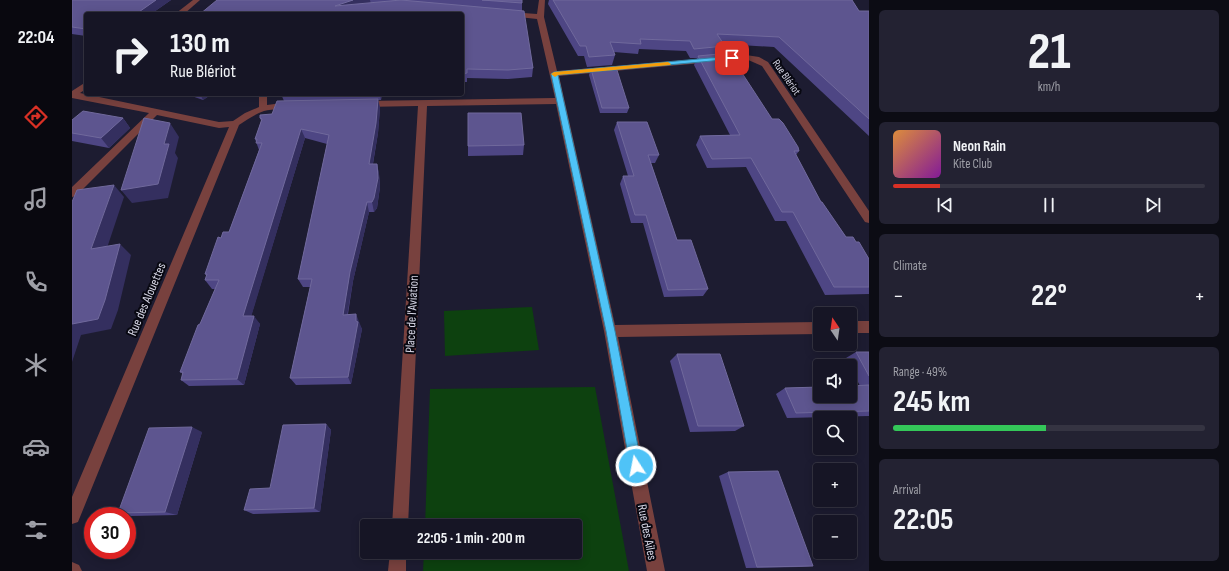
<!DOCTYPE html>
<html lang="en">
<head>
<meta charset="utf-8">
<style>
  :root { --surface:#161525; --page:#232232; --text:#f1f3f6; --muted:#9e9fa7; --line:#353442; --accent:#d93025 }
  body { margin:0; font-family:"Sofia Sans Condensed",sans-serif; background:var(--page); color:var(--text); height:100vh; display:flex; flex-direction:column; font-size:15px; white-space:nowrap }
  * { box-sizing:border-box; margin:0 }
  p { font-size:13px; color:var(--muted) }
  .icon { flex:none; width:22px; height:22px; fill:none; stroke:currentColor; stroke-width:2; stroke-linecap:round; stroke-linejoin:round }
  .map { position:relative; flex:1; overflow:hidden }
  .sheet { display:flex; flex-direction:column; gap:10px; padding:10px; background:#0c0c14; width:360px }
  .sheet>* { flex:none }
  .top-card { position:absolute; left:12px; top:12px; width:380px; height:84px; border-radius:4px; box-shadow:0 2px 10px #0003,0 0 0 1px var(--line); background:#161525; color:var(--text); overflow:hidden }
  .needle { width:26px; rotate:347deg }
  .controls { position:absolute; left:741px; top:307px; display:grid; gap:8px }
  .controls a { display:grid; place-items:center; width:44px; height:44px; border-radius:4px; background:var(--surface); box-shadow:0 2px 10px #0003,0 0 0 1px var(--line); font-size:20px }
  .speed { position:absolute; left:12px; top:507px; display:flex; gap:8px; font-size:20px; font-weight:700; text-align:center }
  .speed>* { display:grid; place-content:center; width:52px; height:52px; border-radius:50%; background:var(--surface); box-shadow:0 2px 10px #0003,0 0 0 1px var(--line); line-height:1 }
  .speed .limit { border:6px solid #d22; background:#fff; color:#111 }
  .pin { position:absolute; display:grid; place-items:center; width:34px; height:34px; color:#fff; margin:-17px; border-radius:8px; box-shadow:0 2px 6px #0006 }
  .me { position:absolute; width:44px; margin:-22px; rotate:349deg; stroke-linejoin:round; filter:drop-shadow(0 0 3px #0008) }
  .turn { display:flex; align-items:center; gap:14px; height:84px; padding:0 20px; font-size:18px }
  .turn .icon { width:52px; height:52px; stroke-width:2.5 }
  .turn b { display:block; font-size:28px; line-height:34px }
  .big { font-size:30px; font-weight:700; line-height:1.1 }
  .sheet .tile { flex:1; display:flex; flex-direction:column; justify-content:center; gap:6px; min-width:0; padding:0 14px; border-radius:6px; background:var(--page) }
  .sheet .dial { align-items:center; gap:0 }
  .dial b { font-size:52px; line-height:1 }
  .song { display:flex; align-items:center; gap:12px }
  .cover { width:48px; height:48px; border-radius:6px; background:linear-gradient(135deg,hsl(30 70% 55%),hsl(290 70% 35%)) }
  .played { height:4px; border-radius:2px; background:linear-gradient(90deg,var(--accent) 15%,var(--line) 15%) }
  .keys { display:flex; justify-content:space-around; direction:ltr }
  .heat { display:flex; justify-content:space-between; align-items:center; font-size:22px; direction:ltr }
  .charge { height:6px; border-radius:3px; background:linear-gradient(90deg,#34c759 49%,var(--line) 0) }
  .trip { position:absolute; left:288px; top:519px; width:222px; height:40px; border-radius:4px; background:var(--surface); box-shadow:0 2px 10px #0003,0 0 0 1px var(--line); font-weight:700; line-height:40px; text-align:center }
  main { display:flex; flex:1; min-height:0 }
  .tabs { display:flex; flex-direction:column; width:72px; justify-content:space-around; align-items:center; background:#09080f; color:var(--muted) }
  .tabs .icon { width:28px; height:28px }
  .tabs .active { color:var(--accent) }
  .tabs b { font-size:18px; color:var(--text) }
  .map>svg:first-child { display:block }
  .green { fill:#0d410f }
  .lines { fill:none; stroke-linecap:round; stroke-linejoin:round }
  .minor { fill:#78413e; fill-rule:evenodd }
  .wall { fill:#4e4684 }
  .shaded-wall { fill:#342f5f }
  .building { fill:#5d558f; stroke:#70699c }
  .route { fill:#4fc3f7; stroke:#337fa1 }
  .slow { fill:#f59e0b }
  .labels { text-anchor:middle; stroke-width:4; stroke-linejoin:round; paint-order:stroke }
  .far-street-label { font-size:11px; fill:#d5d5e4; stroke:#080811 }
  .street-label { font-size:13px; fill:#d5d5e4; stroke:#080811 }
</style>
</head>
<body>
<main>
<nav class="tabs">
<b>22:04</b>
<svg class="icon active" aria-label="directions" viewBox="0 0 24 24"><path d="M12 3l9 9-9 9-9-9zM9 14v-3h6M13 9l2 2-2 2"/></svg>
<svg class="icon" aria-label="music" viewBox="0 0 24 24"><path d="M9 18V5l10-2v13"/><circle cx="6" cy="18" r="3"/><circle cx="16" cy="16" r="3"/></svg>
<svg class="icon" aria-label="phone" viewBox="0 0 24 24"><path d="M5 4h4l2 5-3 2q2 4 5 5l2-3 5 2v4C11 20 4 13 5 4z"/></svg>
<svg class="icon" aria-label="climate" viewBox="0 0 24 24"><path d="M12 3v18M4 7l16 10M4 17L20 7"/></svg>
<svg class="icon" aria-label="car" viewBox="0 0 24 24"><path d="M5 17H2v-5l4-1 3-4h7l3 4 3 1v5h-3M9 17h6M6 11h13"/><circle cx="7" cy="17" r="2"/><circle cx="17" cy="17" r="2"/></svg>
<svg class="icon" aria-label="filters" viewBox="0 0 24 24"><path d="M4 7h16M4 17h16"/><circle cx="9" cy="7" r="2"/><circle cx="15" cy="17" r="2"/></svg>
</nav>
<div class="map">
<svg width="797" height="571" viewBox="0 0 797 571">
  <rect width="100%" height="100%" fill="#1d1c31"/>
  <!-- green -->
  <g class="green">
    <polygon points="460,307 467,350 373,356 372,311"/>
    <polygon points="523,387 557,571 351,571 352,552 503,552 503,526 353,526 358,389"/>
  </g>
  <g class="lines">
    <!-- minor -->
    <g class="minor">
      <polygon points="121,0 128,0 112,14 103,14"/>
      <polygon points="467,0 473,0 472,17 485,71 674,55 687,57 696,62 797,211 797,223 793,222 690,66 674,59 487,76 543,325 748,322 748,334 546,337 593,571 575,571 532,331 484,104 355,106 336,526 320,526 346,106 291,107 287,104 291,101 483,98 465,19 437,16 433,14 437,12 465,14"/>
      <path d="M14,82V89L8,93L147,122L161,121L173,113L187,107V94H195V105L218,102L222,105C216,111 200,108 192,111C183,114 175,120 167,125L6,522L0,524V497L157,127L147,128L85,115L4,196L0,197V187L77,113L0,98V91Z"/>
      <rect x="778" y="321" width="19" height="12"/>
      <polygon points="318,552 334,552 334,571 316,571"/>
      <polygon points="0,562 7,565 10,571 0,571"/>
    </g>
  </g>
  <!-- wall -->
  <g class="wall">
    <polygon points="0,0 99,0 79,14 14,14 14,36 0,34"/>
    <polygon points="145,0 450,0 450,10 461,68 460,77 436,79 395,78 395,82 390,82 390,85 390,14"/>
    <polygon points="477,0 780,0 787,11 797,11 797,136 702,47 651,44 653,46 649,54 700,119 727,151 724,155 749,202 774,237 784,242 797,259 797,294 753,295 714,221 703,221 674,167 635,168 624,145 628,136 658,135 622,65 625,58 618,58 614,51 567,49 566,54 542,52 543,55 540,65 515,67 512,56 506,56 476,4"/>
    <polygon points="519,69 557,108 555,113 528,113 517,75"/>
    <polygon points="114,94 140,94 131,100"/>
    <polygon points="209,94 310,94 309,100 306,100 308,108 306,133 301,164 305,164 307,174 308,187 305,208 302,212 297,212 281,281 276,314 287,322 287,324 290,329 279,384 224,385 218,378 238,287 231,287 226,279 255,144 233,138 179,316 188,324 172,385 117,386 109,380 111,374 108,372 143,289 140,289 133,280 135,276 133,274 149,238 157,232 187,150 183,139 189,121 188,118 200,114 212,101"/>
    <polygon points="396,113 452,145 451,155 396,156"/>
    <polygon points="51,118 58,128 37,148 0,141 0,120"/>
    <polygon points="545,122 587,155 583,163 579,163 605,240 636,289 631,296 592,297 571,223 559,223 548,184 551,176 556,176 542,130"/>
    <polygon points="784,352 797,352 797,416 715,418 704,394 713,388 788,386 774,358"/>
    <polygon points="605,354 672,426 663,431 618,432 598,361"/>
    <polygon points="254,424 259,430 248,512 181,514 172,510 198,488"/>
    <polygon points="130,432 105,515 59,516 46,513"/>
    <polygon points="656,472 741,566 728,567 674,568 647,476"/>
  </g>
  <!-- shaded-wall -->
  <g class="shaded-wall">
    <polygon points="84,0 99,0 79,14 64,14"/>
    <polygon points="281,0 298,0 299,4 263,6"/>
    <polygon points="128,94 140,94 131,100"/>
    <polygon points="308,94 310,94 309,100"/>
    <polygon points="306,99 308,108 306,133 299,174 297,164"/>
    <polygon points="51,118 58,128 37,148 29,138"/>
    <polygon points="98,123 107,137 103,153 106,158 96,198 60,203 49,190 92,144"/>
    <polygon points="229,129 233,138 177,324 171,316"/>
    <polygon points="305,164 307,174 308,187 305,208 302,212 300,202"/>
    <polygon points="42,185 52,197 31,260 19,249"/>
    <polygon points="295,202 297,212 281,281 274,322 271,315 278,272"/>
    <polygon points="48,244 59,255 46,310 39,329 9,335 0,362 0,324"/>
    <polygon points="284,314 290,329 279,384 276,377 284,321"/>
    <polygon points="182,316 188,324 172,385 165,379"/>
    <polygon points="254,424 259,430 248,512 242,508"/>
    <polygon points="120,427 130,432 105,515 93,512"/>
  </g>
  <!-- building -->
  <g class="building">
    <polygon points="0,0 84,0 64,14 14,14 14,29 0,27"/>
    <polygon points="145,0 281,0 263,6 329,0 452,11 461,68 436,70 395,69 395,73 390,74 390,76 390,14 237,14 237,12 235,14 128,14"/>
    <polygon points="410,0 450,0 450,3"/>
    <polygon points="481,0 780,0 787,11 797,11 797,119 707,37 645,34 653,46 622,49 618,41 568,39 569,44 538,42 543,55 517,57 514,46 508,46"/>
    <polygon points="657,53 700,119 707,119 711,123 726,147 727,151 722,151 749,202 750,202 774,237 781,237 784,242 787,242 797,259 797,287 762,287 721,212 710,212 679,158 640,159 628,136 668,135 626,56"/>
    <polygon points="544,67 557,108 530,108 519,69"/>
    <polygon points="306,99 304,123 297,164 305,164 306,178 302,198 300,202 295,202 278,272 271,315 284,314 284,321 286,322 276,377 218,378 240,279 226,279 257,135 229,129 171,316 182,316 165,379 109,380 111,372 108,372 126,325 128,324 147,280 133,280 135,274 133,274 146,237 149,238 151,232 157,232 190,143 184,143 185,139 183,139 190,119 188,118 188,115 200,114 205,101"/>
    <polygon points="11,111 51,118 29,138 0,133 0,120"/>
    <polygon points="396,113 449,113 452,145 396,146"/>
    <polygon points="72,118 98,123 92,144 97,144 86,184 49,190"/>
    <polygon points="545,122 575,122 587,155 576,155 605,240 619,240 636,289 596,290 574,215 563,215 551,176 562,176"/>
    <polygon points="42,185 19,249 48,244 33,300 26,319 0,324 0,202 5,190"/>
    <polygon points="784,352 797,352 797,376"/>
    <polygon points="605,354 648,354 672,426 626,426"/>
    <polygon points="797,385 797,411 724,413 713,388 748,387 748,396 778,396 778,386"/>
    <polygon points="254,424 242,508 172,510 178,489 198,488 211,425"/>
    <polygon points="120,427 93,512 46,513 77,428"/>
    <polygon points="706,471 741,566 685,567 656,472"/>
  </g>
  <!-- route -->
  <polygon class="route" points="660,56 663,58 662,59 486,75 543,331 570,466 568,470 564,472 560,470 558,466 534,331 479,74 482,72"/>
  <!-- slow -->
  <polygon class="slow" points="596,62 599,64 598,65 486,75 483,77 479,74 482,72"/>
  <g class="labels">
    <!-- far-street labels -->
    <g class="far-street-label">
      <text transform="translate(715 77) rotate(55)" y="4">Rue Blériot</text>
    </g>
    <!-- street labels -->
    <g class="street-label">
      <text transform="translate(74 299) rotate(-67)" y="5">Rue des Alouettes</text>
      <text transform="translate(339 314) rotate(-87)" y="5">Place de l'Aviation</text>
      <text transform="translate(576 532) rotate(79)" y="5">Rue des Ailes</text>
    </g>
  </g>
</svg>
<div class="controls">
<a><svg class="needle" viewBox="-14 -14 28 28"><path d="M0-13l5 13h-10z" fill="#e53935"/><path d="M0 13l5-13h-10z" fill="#9e9fa7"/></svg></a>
<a><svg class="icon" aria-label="sound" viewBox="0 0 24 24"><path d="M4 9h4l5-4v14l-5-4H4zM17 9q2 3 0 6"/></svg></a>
<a><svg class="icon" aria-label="search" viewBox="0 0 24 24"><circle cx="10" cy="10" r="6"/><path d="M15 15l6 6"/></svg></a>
<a>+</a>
<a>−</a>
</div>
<div class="speed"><div class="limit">30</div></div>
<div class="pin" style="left:660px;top:58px;background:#d93025"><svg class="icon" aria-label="arrive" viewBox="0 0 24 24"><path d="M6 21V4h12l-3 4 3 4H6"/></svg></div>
<svg class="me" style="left:564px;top:466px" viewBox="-20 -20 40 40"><circle r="17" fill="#4fc3f7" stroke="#fff" stroke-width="3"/><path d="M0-11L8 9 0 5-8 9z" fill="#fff"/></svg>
<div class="trip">22:05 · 1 min · 200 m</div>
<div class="top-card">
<div class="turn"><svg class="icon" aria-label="right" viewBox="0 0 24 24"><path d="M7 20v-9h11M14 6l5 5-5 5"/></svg><div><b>130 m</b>Rue Blériot</div></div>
</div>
</div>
<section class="sheet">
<div class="tile dial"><b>21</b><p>km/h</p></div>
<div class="tile">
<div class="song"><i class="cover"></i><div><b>Neon Rain</b><p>Kite Club</p></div></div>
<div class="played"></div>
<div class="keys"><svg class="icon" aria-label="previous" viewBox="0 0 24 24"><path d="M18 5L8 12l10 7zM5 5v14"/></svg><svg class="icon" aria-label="pause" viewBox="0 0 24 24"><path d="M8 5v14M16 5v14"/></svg><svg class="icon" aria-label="next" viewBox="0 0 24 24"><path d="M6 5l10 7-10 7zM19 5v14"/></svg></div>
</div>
<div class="tile"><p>Climate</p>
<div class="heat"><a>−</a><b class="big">22°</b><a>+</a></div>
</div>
<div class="tile"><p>Range · 49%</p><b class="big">245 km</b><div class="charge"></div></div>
<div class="tile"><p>Arrival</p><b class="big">22:05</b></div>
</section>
</main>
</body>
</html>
